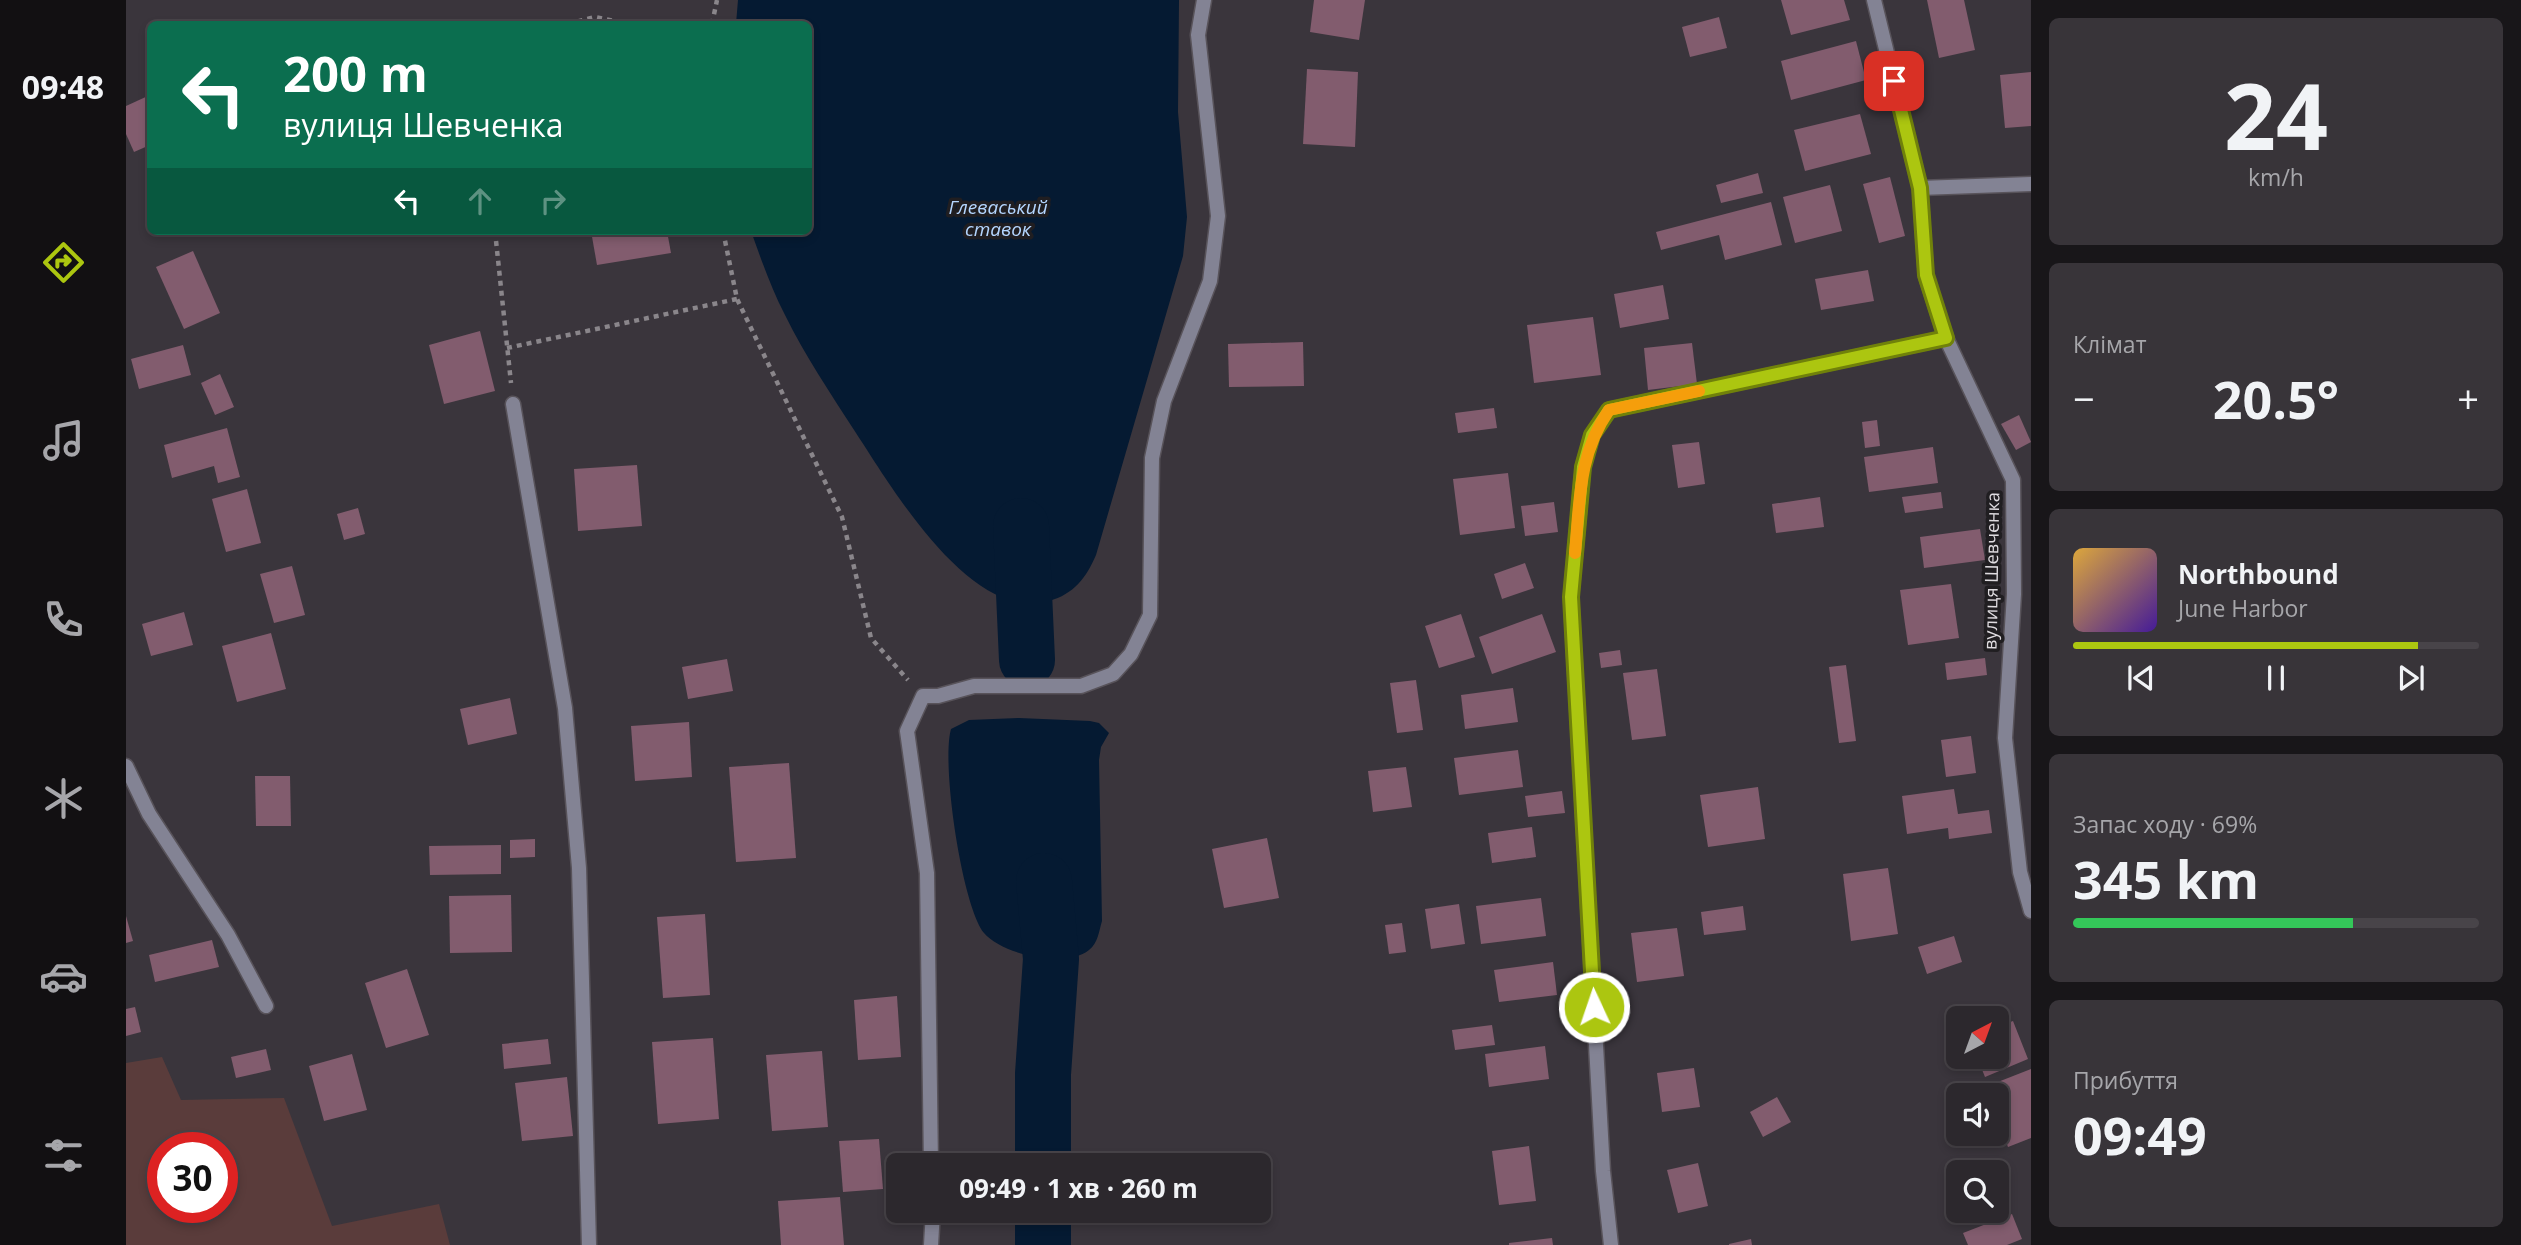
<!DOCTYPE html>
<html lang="uk">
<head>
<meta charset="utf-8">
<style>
  :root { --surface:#2c282d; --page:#383439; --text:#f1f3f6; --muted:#a6a6aa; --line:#484449; --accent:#acc610 }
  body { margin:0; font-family:"Open Sans",sans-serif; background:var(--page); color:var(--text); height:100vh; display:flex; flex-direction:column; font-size:26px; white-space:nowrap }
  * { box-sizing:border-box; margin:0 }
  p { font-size:23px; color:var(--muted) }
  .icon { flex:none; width:38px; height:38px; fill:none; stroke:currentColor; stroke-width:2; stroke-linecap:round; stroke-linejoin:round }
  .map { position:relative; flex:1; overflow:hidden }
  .sheet { display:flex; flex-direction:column; gap:18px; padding:18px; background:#181619; width:490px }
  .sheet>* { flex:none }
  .guide { position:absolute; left:21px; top:21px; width:665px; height:214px; border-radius:10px; box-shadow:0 4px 10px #0003,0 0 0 2px var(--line); background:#0b6e4f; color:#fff; overflow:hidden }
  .needle { width:46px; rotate:41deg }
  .controls { position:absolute; left:1820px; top:1006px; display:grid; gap:14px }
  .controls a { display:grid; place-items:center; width:63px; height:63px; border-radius:10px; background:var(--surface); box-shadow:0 4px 10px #0003,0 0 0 2px var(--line); font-size:35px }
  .speed { position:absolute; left:21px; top:1132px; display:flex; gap:14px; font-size:35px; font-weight:700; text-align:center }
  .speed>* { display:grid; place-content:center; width:91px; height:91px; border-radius:50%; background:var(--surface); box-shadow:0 4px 10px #0003,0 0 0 2px var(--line); line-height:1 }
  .speed .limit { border:10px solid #d22; background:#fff; color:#111 }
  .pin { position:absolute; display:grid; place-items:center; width:60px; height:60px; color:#fff; margin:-30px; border-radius:14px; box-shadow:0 4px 10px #0006 }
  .me { position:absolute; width:77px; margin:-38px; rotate:357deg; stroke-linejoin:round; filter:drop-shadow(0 0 5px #0008) }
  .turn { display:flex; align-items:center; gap:24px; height:147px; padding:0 21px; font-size:32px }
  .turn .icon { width:91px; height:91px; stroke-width:2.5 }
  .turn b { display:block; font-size:49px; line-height:60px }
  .lanes { display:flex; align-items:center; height:66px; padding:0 21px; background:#0003; justify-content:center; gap:35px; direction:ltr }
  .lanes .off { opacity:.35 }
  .big { font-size:52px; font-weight:700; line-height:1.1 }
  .sheet .widget { flex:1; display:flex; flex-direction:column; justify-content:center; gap:10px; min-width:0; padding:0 24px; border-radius:10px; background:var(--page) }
  .sheet .dial { align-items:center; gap:0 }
  .dial b { font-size:91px; line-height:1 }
  .song { display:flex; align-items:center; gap:21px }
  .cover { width:84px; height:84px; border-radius:10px; background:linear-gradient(135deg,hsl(40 70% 55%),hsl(260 70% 35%)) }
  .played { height:7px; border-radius:4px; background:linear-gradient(90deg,var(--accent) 85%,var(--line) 85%) }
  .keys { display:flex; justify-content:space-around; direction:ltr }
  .heat { display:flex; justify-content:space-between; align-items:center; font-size:38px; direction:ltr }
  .charge { height:10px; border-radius:5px; background:linear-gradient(90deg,#34c759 69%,var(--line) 0) }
  .trip { position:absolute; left:760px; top:1153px; width:385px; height:70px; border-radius:10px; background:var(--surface); box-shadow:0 4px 10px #0003,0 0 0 2px var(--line); font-weight:700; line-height:70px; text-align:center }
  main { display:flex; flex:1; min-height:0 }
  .tabs { display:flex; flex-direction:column; width:126px; justify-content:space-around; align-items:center; background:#121012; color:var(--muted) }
  .tabs .icon { width:49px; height:49px }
  .tabs .selected { color:var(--accent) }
  .tabs b { font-size:32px; color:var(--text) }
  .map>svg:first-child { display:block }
  .green { fill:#5a3c3b; fill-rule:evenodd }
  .water { fill:#051a32 }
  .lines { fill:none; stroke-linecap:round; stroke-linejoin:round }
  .river { stroke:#051a32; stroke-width:56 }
  .building { fill:#825c6e }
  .street-casing { stroke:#58535a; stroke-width:17 }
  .path { stroke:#8a868b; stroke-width:4.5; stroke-dasharray:5 5; stroke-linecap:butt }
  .street { stroke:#838394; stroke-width:14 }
  .route-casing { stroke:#70810a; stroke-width:18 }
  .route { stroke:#acc610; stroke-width:12 }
  .slow { stroke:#f59e0b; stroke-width:12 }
  .labels { text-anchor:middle; stroke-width:7; stroke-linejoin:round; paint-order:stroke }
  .street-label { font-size:18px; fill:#dfdce0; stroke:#201e21 }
  .water-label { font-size:19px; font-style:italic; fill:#b4d6ff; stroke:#201e21 }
</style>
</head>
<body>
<main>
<nav class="tabs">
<b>09:48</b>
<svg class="icon selected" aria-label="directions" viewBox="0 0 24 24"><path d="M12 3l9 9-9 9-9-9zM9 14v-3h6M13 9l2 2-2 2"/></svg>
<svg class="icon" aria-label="music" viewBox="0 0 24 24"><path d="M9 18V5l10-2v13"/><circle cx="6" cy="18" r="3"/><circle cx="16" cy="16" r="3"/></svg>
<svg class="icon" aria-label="phone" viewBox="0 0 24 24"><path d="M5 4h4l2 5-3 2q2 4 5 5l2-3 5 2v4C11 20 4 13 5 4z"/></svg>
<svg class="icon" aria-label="climate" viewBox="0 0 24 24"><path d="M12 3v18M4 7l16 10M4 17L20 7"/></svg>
<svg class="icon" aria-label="car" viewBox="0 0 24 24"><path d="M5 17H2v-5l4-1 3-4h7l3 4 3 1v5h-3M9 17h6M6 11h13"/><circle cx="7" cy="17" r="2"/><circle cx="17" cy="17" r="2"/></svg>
<svg class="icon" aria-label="filters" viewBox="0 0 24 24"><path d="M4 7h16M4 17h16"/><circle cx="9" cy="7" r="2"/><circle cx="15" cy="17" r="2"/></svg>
</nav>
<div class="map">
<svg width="1905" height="1245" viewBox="0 0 1905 1245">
  <rect width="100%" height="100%" fill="#3a353c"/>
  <!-- green -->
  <path class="green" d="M36,1057L55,1100L158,1098L206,1226L313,1204L324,1245H0V1063ZM37,1148H96V1208H37Z"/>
  <!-- water -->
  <g class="water">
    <path d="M612,0H1053L1052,112L1061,217L1057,256L970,555C960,578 948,594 923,601C845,624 765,486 730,433C705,394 679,356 659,315C645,288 635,259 625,231H682V24H610Z"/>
    <path d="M893,718L964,721L973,723L983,733L975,747L973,760L976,921C973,931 972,943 963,950C940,969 877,955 858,933C836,905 815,764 825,729L843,720Z"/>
  </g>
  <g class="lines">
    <!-- river -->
    <g class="river">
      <polyline points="895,526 901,660"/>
      <polyline points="917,1166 917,1074 925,959 918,881"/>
      <polyline points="917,1211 917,1245"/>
    </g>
  </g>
  <!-- building -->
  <g class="building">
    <polygon points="1188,0 1239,0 1233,40 1184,32"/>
    <polygon points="1655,0 1718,0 1724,20 1665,35"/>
    <polygon points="1801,0 1838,0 1849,50 1813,58"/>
    <polygon points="1593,17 1601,48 1564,57 1556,27"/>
    <polygon points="1730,41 1740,80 1665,100 1655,61"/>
    <polygon points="1181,69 1232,72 1229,147 1177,144"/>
    <polygon points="1905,72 1905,126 1879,128 1874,75"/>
    <polygon points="24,95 24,145 8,152 0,134 0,106"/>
    <polygon points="1734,114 1745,154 1679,171 1668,130"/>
    <polygon points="1632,173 1637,193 1595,203 1590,185"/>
    <polygon points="1764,177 1779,236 1753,243 1737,184"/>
    <polygon points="1704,185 1716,231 1669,243 1657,197"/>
    <polygon points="1645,202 1656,245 1599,260 1593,235 1535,250 1530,232"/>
    <polygon points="465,231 541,231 545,253 471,265"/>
    <polygon points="67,251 94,313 58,329 30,267"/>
    <polygon points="1742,270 1748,301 1695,310 1689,279"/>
    <polygon points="1537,285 1543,319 1494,328 1488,294"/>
    <polygon points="1467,317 1475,375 1408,383 1401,325"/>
    <polygon points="354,331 369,391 318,404 303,345"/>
    <polygon points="1177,342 1178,386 1103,387 1102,344"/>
    <polygon points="1566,343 1571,384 1522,390 1518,348"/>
    <polygon points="57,345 65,375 13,389 5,359"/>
    <polygon points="94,374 108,407 89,415 75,383"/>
    <polygon points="1368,408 1371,428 1332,433 1329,413"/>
    <polygon points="1893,415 1905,442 1890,450 1875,424"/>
    <polygon points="1751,420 1754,446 1739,448 1736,422"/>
    <polygon points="101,428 114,477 92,483 88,466 46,478 38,445"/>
    <polygon points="1573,442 1579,484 1552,488 1546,445"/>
    <polygon points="1807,447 1812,483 1743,492 1738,457"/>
    <polygon points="511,465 516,526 452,531 448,469"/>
    <polygon points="1382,473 1389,528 1334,535 1327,479"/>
    <polygon points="121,489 135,543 100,552 86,499"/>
    <polygon points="1815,492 1817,508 1779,513 1776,497"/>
    <polygon points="1694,497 1698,527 1650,533 1646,504"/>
    <polygon points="1428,502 1432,532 1399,536 1395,506"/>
    <polygon points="232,508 239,534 218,540 211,514"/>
    <polygon points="1854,529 1859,560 1798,568 1794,537"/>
    <polygon points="1399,563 1408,588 1376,599 1368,574"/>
    <polygon points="166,566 179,615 148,623 134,574"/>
    <polygon points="1825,584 1833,638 1782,645 1774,590"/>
    <polygon points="58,612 67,645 25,656 16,624"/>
    <polygon points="1335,614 1349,657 1313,668 1299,626"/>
    <polygon points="1416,614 1430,652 1366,674 1353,637"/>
    <polygon points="145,633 160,689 111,702 96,646"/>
    <polygon points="1494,650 1496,665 1475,668 1473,653"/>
    <polygon points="1859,658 1861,675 1821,680 1819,663"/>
    <polygon points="601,659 607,691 562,699 556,667"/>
    <polygon points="1720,665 1730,741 1713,743 1703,667"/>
    <polygon points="1531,669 1540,736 1506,740 1497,673"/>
    <polygon points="1290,680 1297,730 1271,733 1264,683"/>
    <polygon points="1387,688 1392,722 1339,729 1335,695"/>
    <polygon points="384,698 391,734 342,745 334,709"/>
    <polygon points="563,722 566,777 509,781 505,726"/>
    <polygon points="1845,736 1850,773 1820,777 1815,740"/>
    <polygon points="1392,750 1397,787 1333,795 1328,758"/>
    <polygon points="663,763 670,858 610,862 603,767"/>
    <polygon points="1280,767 1286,807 1247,812 1242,771"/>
    <polygon points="129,776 164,776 165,826 130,826"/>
    <polygon points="1632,787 1639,839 1582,847 1574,795"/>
    <polygon points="1828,789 1832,814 1863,810 1866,833 1823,839 1822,828 1781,834 1776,796"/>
    <polygon points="1436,791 1439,813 1402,817 1399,796"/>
    <polygon points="1406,827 1410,857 1366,863 1362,833"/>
    <polygon points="1141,838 1153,898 1098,908 1086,849"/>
    <polygon points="409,839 409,857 384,858 384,840"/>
    <polygon points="375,845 375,874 304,875 303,846"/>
    <polygon points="1762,868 1772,934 1725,941 1717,874"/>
    <polygon points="385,895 386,952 324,953 323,896"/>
    <polygon points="1415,898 1420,936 1355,944 1350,906"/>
    <polygon points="1333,904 1339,944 1305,949 1299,909"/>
    <polygon points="1617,906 1620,930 1578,935 1575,912"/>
    <polygon points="579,914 584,995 537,998 531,917"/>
    <polygon points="0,916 7,941 0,943"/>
    <polygon points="1276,923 1280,952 1263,954 1259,925"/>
    <polygon points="1551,928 1558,976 1511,982 1505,933"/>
    <polygon points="1828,936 1836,962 1801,974 1792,947"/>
    <polygon points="86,940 93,967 29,982 23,955"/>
    <polygon points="1427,962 1431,995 1373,1002 1368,970"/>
    <polygon points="281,969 303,1035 260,1048 239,983"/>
    <polygon points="771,996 775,1057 732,1060 728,1000"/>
    <polygon points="9,1007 15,1032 0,1036 0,1009"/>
    <polygon points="1887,1021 1902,1059 1859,1077 1851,1057 1871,1057 1871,1027"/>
    <polygon points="1366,1025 1369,1045 1329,1050 1326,1030"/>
    <polygon points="587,1038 593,1119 532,1124 526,1042"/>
    <polygon points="422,1039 425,1064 378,1069 376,1044"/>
    <polygon points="1419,1046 1423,1079 1363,1087 1359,1054"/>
    <polygon points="140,1049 145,1070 110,1078 105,1057"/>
    <polygon points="696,1051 702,1127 646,1131 640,1055"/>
    <polygon points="226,1054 241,1110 198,1121 183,1066"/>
    <polygon points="1568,1068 1574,1107 1536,1112 1531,1073"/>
    <polygon points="1905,1069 1905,1138 1882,1147 1871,1118 1871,1096 1862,1096 1859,1087"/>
    <polygon points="441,1077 447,1136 396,1141 389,1083"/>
    <polygon points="1651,1097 1665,1122 1637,1137 1624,1112"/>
    <polygon points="753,1139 757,1189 717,1192 713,1141"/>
    <polygon points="1403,1146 1410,1201 1373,1205 1366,1151"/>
    <polygon points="1572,1163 1582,1206 1552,1213 1541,1170"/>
    <polygon points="714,1197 718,1245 655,1245 652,1201"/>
    <polygon points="1886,1214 1896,1239 1881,1245 1842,1245 1837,1233"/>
    <polygon points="1426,1238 1427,1245 1383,1245 1383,1243"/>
    <polygon points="1625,1239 1626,1245 1603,1245 1603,1244"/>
  </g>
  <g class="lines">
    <!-- street casing -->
    <g class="street-casing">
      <g id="street">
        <polyline points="1748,0 1794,188 1800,276 1820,338 1887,480 1888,594 1879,738 1894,872 1905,911"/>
        <polyline points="1794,188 1905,184"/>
        <polyline points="387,404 439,708 453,868 463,1245"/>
        <polyline points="0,766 23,814 102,935 140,1006"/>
        <polyline points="805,1166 801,873 781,731 797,696 812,696 848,686 955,686 987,674 1005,654 1024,615 1026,458 1038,401 1084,281 1092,216 1072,35 1078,0"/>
        <polyline points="805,1245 807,1211"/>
        <polyline points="1485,1245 1477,1171 1445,597 1457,467 1466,435 1483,410 1820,338"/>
      </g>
    </g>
    <!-- path -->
    <g class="path">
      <polyline points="442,24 469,17 502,24"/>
      <polyline points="586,24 591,0"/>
      <polyline points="369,231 385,383"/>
      <polyline points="597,231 611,299 716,517 745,638 782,680"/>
      <polyline points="381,348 611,299"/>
    </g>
    <!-- street -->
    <use href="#street" class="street"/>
  </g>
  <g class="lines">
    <!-- route casing -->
    <g class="route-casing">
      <polyline id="route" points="1468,1007 1445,597 1457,467 1466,435 1483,410 1820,338 1800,275 1794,188 1768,81"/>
    </g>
    <!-- route -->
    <use href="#route" class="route"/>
    <!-- slow -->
    <path class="slow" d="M1449,553C1454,500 1452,455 1483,410L1573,391"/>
  </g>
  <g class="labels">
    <!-- street labels -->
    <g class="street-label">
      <text transform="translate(1866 571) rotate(-89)" y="6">вулиця Шевченка</text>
    </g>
    <!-- water labels -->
    <g class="water-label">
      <text x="872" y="214">Глеваський<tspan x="872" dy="22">ставок</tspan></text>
    </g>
  </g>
</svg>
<div class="controls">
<a><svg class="needle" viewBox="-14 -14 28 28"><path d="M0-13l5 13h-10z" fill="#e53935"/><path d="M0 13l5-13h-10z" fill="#a6a6aa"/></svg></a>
<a><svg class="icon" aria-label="sound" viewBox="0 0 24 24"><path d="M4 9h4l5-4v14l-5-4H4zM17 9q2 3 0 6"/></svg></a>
<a><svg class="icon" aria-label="search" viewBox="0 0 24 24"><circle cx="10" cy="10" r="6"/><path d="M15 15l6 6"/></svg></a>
</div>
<div class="speed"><div class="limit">30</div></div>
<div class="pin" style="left:1768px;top:81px;background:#d93025"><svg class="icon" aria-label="arrive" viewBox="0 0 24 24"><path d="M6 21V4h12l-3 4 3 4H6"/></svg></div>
<svg class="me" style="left:1468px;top:1007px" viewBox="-20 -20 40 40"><circle r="17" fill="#acc610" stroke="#fff" stroke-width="3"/><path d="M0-11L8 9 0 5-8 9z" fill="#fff"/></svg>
<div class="trip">09:49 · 1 хв · 260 m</div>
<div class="guide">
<div class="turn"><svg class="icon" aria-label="left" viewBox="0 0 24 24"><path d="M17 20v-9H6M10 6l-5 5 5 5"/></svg><div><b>200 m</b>вулиця Шевченка</div></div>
<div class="lanes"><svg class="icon" aria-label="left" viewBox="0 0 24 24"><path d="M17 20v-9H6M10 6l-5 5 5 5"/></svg><svg class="icon off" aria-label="ahead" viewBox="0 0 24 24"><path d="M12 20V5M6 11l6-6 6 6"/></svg><svg class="icon off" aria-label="right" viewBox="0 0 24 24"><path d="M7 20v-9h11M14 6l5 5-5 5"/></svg></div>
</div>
</div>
<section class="sheet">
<div class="widget dial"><b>24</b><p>km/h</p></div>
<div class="widget"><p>Клімат</p>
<div class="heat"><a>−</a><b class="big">20.5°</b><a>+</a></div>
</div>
<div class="widget">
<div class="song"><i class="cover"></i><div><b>Northbound</b><p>June Harbor</p></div></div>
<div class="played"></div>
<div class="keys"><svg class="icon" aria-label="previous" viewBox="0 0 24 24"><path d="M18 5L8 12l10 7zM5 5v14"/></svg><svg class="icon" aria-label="pause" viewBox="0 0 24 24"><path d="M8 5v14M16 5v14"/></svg><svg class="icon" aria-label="next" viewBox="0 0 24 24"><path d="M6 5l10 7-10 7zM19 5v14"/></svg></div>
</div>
<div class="widget"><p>Запас ходу · 69%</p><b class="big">345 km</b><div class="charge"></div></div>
<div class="widget"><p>Прибуття</p><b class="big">09:49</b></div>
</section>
</main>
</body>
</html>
